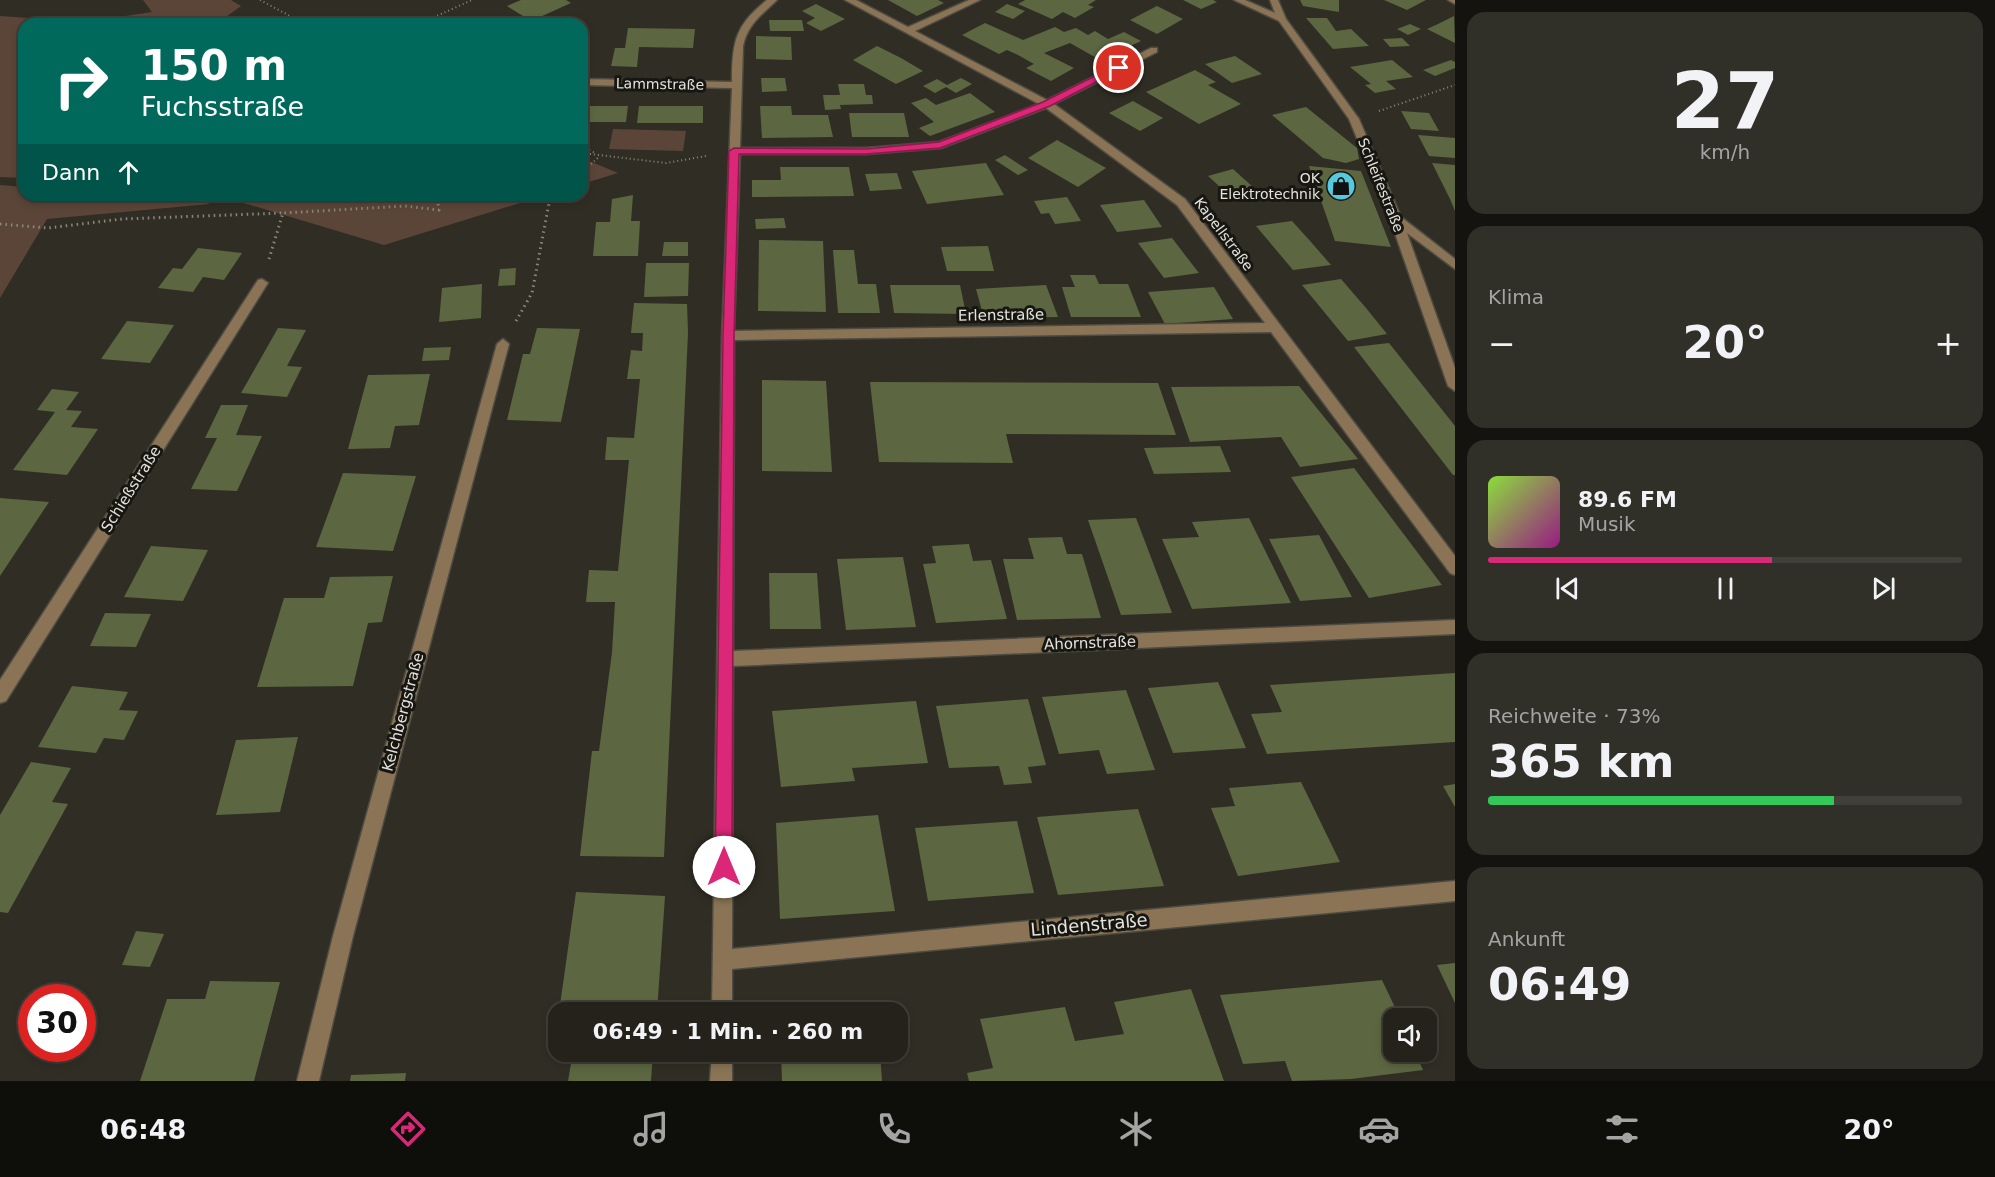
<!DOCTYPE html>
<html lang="de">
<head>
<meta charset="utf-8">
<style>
  :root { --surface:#24221b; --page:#302f28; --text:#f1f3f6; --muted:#a3a4a3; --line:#413f3a; --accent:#db2777 }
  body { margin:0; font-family:"DejaVu Sans",sans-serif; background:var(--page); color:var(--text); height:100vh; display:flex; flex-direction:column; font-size:22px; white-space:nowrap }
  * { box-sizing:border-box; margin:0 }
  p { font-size:20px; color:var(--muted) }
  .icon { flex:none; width:33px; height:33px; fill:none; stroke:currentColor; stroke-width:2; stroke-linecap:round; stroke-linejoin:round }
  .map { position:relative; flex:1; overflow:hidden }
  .sheet { display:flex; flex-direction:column; gap:12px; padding:12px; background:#14130f; width:540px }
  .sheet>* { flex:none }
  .guide { position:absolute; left:18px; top:18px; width:570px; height:183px; border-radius:18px; box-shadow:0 3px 9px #0003,0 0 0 2px var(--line); background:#00695c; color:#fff; overflow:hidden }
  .fabs { position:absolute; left:1383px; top:1008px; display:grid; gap:12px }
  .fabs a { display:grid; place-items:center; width:54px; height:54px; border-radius:12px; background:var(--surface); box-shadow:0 3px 9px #0003,0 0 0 2px var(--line); font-size:30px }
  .speed { position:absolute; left:18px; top:984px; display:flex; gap:12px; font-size:30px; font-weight:700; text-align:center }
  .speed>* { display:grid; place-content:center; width:78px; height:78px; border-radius:50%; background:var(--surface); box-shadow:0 3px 9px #0003,0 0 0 2px var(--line); line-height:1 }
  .speed .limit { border:9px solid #d22; background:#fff; color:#111 }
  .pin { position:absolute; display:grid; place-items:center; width:51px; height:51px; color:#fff; margin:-26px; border:3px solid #fff; border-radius:50%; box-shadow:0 2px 6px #0007 }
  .me { position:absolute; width:66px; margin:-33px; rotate:0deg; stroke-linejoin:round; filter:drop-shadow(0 0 4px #0008) }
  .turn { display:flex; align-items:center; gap:21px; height:126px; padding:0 24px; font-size:27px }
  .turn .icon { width:78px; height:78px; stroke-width:2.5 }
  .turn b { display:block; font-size:42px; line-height:51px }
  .then { display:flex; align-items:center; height:57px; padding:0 24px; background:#0003; gap:12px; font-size:22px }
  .big { font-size:45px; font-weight:700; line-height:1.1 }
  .sheet .card { flex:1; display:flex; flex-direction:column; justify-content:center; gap:9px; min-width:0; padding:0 21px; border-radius:18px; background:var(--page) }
  .sheet .dial { align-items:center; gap:0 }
  .dial b { font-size:78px; line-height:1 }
  .song { display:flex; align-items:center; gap:18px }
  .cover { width:72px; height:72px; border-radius:9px; background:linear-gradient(135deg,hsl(90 70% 55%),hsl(310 70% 35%)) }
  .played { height:6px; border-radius:3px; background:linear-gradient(90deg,var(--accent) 60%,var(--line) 60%) }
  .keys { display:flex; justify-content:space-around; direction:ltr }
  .heat { display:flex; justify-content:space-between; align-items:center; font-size:33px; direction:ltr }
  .charge { height:9px; border-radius:4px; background:linear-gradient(90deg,#34c759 73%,var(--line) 0) }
  .trip { position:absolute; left:548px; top:1002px; width:360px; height:60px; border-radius:18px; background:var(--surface); box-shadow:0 3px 9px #0003,0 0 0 2px var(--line); font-weight:700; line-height:60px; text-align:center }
  .tab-bar { display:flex; height:96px; justify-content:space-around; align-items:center; background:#0e0e0b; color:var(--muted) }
  .tab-bar .icon { width:42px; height:42px }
  .tab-bar .current { color:var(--accent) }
  .tab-bar b { font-size:27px; color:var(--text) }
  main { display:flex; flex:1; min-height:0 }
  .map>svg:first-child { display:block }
  .green { fill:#5b4538 }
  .building { fill:#5c6640 }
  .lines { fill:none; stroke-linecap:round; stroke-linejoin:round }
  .minor-casing { stroke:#4d4b42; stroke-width:3 }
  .path-far1 { stroke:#88877f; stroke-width:2; stroke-dasharray:1 3; stroke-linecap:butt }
  .path { stroke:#88877f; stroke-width:3; stroke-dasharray:1.5 4; stroke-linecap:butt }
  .minor { fill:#8a7455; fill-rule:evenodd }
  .route { fill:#db2777; stroke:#8e194d; stroke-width:1.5 }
  .labels { text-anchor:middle; stroke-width:6; stroke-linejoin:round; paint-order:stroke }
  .far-street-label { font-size:14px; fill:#e4e3dd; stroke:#171611 }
  .far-poi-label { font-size:14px; fill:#e4e3dd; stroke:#171611; text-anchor:end }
  .street-label { font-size:15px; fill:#e4e3dd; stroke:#171611 }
  .near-street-label { font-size:18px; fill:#e4e3dd; stroke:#171611 }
</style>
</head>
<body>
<main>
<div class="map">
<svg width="1455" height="1081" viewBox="0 0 1455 1081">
  <rect width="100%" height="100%" fill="#302e24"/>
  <!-- green -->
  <g class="green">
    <polygon points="143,0 231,0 241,6 216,24 24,24 24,178 0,177 0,16 85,22 152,12"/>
    <polygon points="613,129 686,131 683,151 609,149"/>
    <polygon points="582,158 618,173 582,184"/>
    <polygon points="0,185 24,187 24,195 188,195 210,204 47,219 0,298"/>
    <polygon points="217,195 546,195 384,245"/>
  </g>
  <!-- building -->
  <g class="building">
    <polygon points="521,0 566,0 571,3 531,21 507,6"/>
    <polygon points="888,0 938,0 944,3 917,16"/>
    <polygon points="1025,0 1096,0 1088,5 1094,7 1075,18 1063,12 1052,19 1018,4"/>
    <polygon points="1183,0 1213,0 1217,2 1201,9"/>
    <polygon points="1300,0 1339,0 1339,12 1303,6"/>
    <polygon points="1384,0 1426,0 1407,10"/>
    <polygon points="816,4 845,19 821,31 806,23 815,18 802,11"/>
    <polygon points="1007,4 1025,11 1013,19 995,12"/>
    <polygon points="1157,6 1183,19 1157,34 1130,20"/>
    <polygon points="1454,16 1455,43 1427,29 1438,24"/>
    <polygon points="1306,18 1327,18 1336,31 1351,29 1369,46 1333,49"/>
    <polygon points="769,20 802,20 804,31 770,31"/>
    <polygon points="985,23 1023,40 1055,27 1064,32 1076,28 1088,35 1095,31 1108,39 1124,32 1141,41 1100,60 1070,43 1044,53 1074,68 1051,81 1026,68 1034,64 1018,55 1007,50 999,54 962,35"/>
    <polygon points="1410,24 1421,29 1408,35 1397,29"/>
    <polygon points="628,28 695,29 693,48 639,47 637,67 611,66 615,48 625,48"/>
    <polygon points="756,36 791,37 792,60 756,59"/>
    <polygon points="1402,38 1410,46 1390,47 1383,39"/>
    <polygon points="877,46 901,58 923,71 896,84 853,60"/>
    <polygon points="1235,56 1262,74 1232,83 1205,64"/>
    <polygon points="1392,60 1413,77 1386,81 1396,89 1375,93 1365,85 1371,84 1350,67"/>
    <polygon points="1451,60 1455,62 1455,68 1435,76 1423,70"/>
    <polygon points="1195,70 1216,82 1208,85 1241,104 1199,124 1146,92"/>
    <polygon points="761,78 785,78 787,91 762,92"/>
    <polygon points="961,78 972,84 956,93 946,87 935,93 923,86 937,79 947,85"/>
    <polygon points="838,84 864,84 866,95 872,95 873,104 840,105 841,109 825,110 823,95 840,95"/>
    <polygon points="970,93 995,112 930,136 919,128 934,122 911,103 926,98 936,105"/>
    <polygon points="1133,101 1163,118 1140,131 1109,113"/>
    <polygon points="582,106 628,106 626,122 582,122"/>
    <polygon points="639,106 703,106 703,123 637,123"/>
    <polygon points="760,106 791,106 792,115 828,115 833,137 762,138"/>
    <polygon points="1306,107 1357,148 1359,159 1346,163 1323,158 1272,115"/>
    <polygon points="1401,111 1429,113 1439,131 1411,129"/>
    <polygon points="849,113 904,113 909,137 852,137"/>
    <polygon points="1418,135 1455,138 1455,158 1429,156"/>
    <polygon points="1057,140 1106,168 1078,187 1028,158"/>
    <polygon points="1005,155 1028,170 1018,175 995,160"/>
    <polygon points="986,163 1004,195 927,204 912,171"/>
    <polygon points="1432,163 1455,165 1455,211 1450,199"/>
    <polygon points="1309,166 1361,171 1391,247 1335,241"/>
    <polygon points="780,167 849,167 854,196 752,197 752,180 781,180"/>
    <polygon points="1233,169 1254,188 1229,195 1208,176"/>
    <polygon points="897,173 902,189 870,191 865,174"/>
    <polygon points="633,195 631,221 640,221 638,256 593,256 596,222 610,222 612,199"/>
    <polygon points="1067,197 1081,221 1055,224 1049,213 1041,214 1034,201"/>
    <polygon points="1144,200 1162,227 1117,232 1100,205"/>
    <polygon points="784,218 786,228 756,229 755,219"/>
    <polygon points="1292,221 1311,242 1331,265 1293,270 1256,226"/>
    <polygon points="1172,238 1185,255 1199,273 1164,278 1138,243"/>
    <polygon points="759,240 823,241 826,312 758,311"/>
    <polygon points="664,242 688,242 688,256 662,256"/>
    <polygon points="988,246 994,271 947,271 941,247"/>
    <polygon points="198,248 242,253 224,280 203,277 193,292 158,288 173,268 182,269"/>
    <polygon points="833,250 854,250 858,284 876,284 880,313 838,313"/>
    <polygon points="646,263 689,263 688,296 644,297"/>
    <polygon points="516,268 515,285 498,286 500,269"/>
    <polygon points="1070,275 1095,275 1099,284 1128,284 1141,317 1071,317 1062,287 1075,287"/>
    <polygon points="1341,279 1366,308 1387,334 1348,341 1302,285"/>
    <polygon points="482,284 481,318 439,322 442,288"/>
    <polygon points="890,285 960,285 966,314 894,313"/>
    <polygon points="1046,285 1058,317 984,318 976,289"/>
    <polygon points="1214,287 1233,319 1165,324 1148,292"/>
    <polygon points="634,303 687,304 688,333 664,857 580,856 592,751 599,751 612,652 615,602 586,602 589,570 618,571 629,460 605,460 607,437 634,438 640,379 627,379 631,350 642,351 643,333 631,333"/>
    <polygon points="127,321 174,325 150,363 101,359"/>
    <polygon points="278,328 306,330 287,366 302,367 287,397 241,393"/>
    <polygon points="537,328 580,329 561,422 507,420 523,354 530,354"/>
    <polygon points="1389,343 1455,426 1455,475 1453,475 1354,347"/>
    <polygon points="451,347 449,360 422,361 424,348"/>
    <polygon points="430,374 419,425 395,426 390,448 348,449 368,375"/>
    <polygon points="762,380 826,381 832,472 762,471"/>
    <polygon points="870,382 1158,383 1176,435 1006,434 1013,463 879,462"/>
    <polygon points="1299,386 1358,459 1300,467 1281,437 1190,442 1171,387"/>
    <polygon points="52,389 79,392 66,410 82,411 71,427 98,429 67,475 13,470 55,412 37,410"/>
    <polygon points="221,405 248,405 236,435 262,436 237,491 191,489 217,438 205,438"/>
    <polygon points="1220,446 1231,472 1154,474 1144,448"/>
    <polygon points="1354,468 1378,500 1442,585 1369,598 1291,477"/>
    <polygon points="343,473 416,476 393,551 316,547"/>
    <polygon points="0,498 49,502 0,576"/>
    <polygon points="1136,518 1172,613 1121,615 1088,520"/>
    <polygon points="1249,518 1291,603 1192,609 1162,539 1199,537 1192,522"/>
    <polygon points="1319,535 1352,597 1300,601 1269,539"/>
    <polygon points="1062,537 1067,554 1082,554 1101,618 1017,620 1003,559 1034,559 1028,538"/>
    <polygon points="969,544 973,561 991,560 1007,619 936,623 923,564 936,563 932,546"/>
    <polygon points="151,546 208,550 183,601 124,597"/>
    <polygon points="903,557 916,627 846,630 837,559"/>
    <polygon points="769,573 817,573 821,629 770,629"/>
    <polygon points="393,576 382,622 368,623 353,686 257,687 284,598 324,598 330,577"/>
    <polygon points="105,613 151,614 136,647 90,646"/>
    <polygon points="1455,673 1455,742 1267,754 1251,714 1282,712 1270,685"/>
    <polygon points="1218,682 1246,748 1173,753 1148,688"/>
    <polygon points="72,686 128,692 119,710 138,711 124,740 104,738 96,753 38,747"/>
    <polygon points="1126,690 1155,770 1107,774 1099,750 1059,754 1042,697"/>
    <polygon points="1028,699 1046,765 1028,767 1032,783 1004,785 999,766 949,768 936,706"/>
    <polygon points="916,701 928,763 852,768 855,781 781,787 772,711"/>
    <polygon points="298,737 280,812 216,815 236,740"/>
    <polygon points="31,762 71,768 52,802 68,804 8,913 0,912 0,815"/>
    <polygon points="1301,782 1340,862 1238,876 1211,808 1235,806 1229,788"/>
    <polygon points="1455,784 1455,807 1443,786"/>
    <polygon points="1138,809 1164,886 1058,895 1037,817"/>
    <polygon points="878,815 895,911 780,919 776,823"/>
    <polygon points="1017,821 1034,893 928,901 915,828"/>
    <polygon points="576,892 665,896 657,1012 559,1012"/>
    <polygon points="136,931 164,934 150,967 122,965"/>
    <polygon points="1455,963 1455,1003 1437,965"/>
    <polygon points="1382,980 1400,1018 1394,1018 1394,1052 1415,1052 1423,1070 1351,1079 1292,1081 1285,1061 1243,1064 1220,995"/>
    <polygon points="210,981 280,982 254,1081 140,1081 167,999 205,999"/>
    <polygon points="1191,989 1224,1081 969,1081 967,1073 993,1068 980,1019 1065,1007 1075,1041 1124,1034 1114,1002"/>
    <polygon points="573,1052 653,1052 651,1081 568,1081"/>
    <polygon points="781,1052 880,1052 882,1081 782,1081"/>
    <polygon points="406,1073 405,1081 350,1081 351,1075"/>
  </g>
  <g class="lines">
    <!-- minor casing -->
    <g class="minor-casing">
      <g id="minor">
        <path d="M767,0H777C762,15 748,23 743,46L740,148H866L939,142L1039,104L845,0H856L908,27L969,0H980L915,31L1047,100L1151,48H1157V52L1054,104L1185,199L1455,556V575L1450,573L1271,332L734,340L733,651L1455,620V634L733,666L732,949L1455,881V901L732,969V1012H712L722,336L732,88L582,85V79L732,82C732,42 735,25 767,0ZM1046,108L1177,205L1265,323L734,331L740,154H866L941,148Z"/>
        <polygon points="1234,0 1245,0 1275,13 1270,0 1278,0 1286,19 1359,119 1401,217 1455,259 1455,269 1407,233 1455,368 1455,391 1448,386 1390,219 1349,119 1279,21"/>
        <polygon points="1448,0 1455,0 1455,4"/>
        <polygon points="262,279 268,283 266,286 6,701 0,703 0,680 258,280"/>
        <polygon points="503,339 509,344 353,936 319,1081 297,1081 333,936 497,344"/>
        <polygon points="712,1052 732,1052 732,1081 710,1081"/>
      </g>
    </g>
    <!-- path-far1 -->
    <g class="path-far1">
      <polyline points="260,0 305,24"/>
      <polyline points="419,24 472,0"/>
      <polyline points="1379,111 1455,85"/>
      <polyline points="582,147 595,153"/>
      <polyline points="582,153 666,163 706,156"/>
      <polyline points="582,172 600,156"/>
    </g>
    <!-- path -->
    <g class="path">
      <polyline points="0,224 48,228 122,219 283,213"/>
      <polyline points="269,259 283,213 405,206 439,210 437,197 434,195"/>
      <polyline points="516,321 532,293 550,198 554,195"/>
    </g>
    <!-- minor -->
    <use href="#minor" class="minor"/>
  </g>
  <!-- route -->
  <polygon class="route" points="1115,66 1123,68 1050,106 940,148 866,154 739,154 734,336 732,867 730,873 724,876 718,873 715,867 723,336 729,151 734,148 866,149 939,142 1043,102"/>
  <!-- icons -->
  <defs>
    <g id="shop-disc" transform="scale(1.5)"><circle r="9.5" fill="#55cadf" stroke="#171611"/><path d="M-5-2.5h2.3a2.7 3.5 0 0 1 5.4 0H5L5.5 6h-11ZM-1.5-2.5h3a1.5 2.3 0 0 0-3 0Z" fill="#111"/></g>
  </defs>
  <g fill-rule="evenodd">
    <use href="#shop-disc" x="1341" y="186"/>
  </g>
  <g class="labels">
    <!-- far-street labels -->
    <g class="far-street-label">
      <text transform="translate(660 84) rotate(1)" y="5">Lammstraße</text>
      <text transform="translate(1381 185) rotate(68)" y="5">Schleifestraße</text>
      <text transform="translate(1224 234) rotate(53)" y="5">Kapellstraße</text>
    </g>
    <!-- far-poi labels -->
    <g class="far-poi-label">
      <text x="1320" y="183">OK<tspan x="1320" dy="16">Elektrotechnik</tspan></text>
    </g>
    <!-- street labels -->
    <g class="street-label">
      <text transform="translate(1001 315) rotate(-1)" y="5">Erlenstraße</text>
      <text transform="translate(131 489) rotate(-58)" y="5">Schießstraße</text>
      <text transform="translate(1090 643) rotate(-2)" y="5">Ahornstraße</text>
      <text transform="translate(403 712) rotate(-75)" y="5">Kelchbergstraße</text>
    </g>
    <!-- near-street labels -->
    <g class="near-street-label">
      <text transform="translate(1089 925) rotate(-5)" y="6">Lindenstraße</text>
    </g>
  </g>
</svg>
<div class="fabs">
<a><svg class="icon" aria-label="sound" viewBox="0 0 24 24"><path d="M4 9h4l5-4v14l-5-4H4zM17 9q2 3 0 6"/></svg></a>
</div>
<div class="speed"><div class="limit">30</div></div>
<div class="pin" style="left:1119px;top:68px;background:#d93025"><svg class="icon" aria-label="arrive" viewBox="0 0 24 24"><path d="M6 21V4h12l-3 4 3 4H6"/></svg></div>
<svg class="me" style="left:724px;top:867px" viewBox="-20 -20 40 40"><circle r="19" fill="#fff"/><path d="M0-13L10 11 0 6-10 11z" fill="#db2777"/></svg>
<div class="trip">06:49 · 1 Min. · 260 m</div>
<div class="guide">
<div class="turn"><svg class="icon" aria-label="right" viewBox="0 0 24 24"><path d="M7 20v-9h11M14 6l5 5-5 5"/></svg><div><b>150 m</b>Fuchsstraße</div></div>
<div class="then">Dann<svg class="icon" aria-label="ahead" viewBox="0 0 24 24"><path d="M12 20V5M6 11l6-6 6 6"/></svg></div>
</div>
</div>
<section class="sheet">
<div class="card dial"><b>27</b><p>km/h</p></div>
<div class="card"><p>Klima</p>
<div class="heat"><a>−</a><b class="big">20°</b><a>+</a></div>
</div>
<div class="card">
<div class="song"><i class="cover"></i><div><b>89.6 FM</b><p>Musik</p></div></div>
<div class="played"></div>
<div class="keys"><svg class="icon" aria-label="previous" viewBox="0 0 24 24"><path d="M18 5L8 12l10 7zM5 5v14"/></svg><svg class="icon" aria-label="pause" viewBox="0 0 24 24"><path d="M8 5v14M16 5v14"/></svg><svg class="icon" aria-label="next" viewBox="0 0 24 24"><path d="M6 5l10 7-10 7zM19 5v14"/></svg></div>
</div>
<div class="card"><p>Reichweite · 73%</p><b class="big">365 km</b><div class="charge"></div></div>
<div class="card"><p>Ankunft</p><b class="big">06:49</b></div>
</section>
</main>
<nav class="tab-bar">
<b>06:48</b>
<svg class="icon current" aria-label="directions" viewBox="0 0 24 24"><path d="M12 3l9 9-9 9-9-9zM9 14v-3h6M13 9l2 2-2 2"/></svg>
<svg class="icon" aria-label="music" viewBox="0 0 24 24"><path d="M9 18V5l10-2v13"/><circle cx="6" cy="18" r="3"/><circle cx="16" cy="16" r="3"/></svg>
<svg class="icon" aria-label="phone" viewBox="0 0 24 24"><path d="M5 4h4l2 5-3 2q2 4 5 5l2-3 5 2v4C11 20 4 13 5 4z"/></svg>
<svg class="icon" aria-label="climate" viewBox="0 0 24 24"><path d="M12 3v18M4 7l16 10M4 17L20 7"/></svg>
<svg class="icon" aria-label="car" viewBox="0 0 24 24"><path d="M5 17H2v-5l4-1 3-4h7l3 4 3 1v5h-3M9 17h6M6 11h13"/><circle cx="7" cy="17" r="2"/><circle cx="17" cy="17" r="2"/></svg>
<svg class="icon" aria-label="filters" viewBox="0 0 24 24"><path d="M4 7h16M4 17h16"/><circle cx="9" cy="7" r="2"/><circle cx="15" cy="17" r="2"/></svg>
<b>20°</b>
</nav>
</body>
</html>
